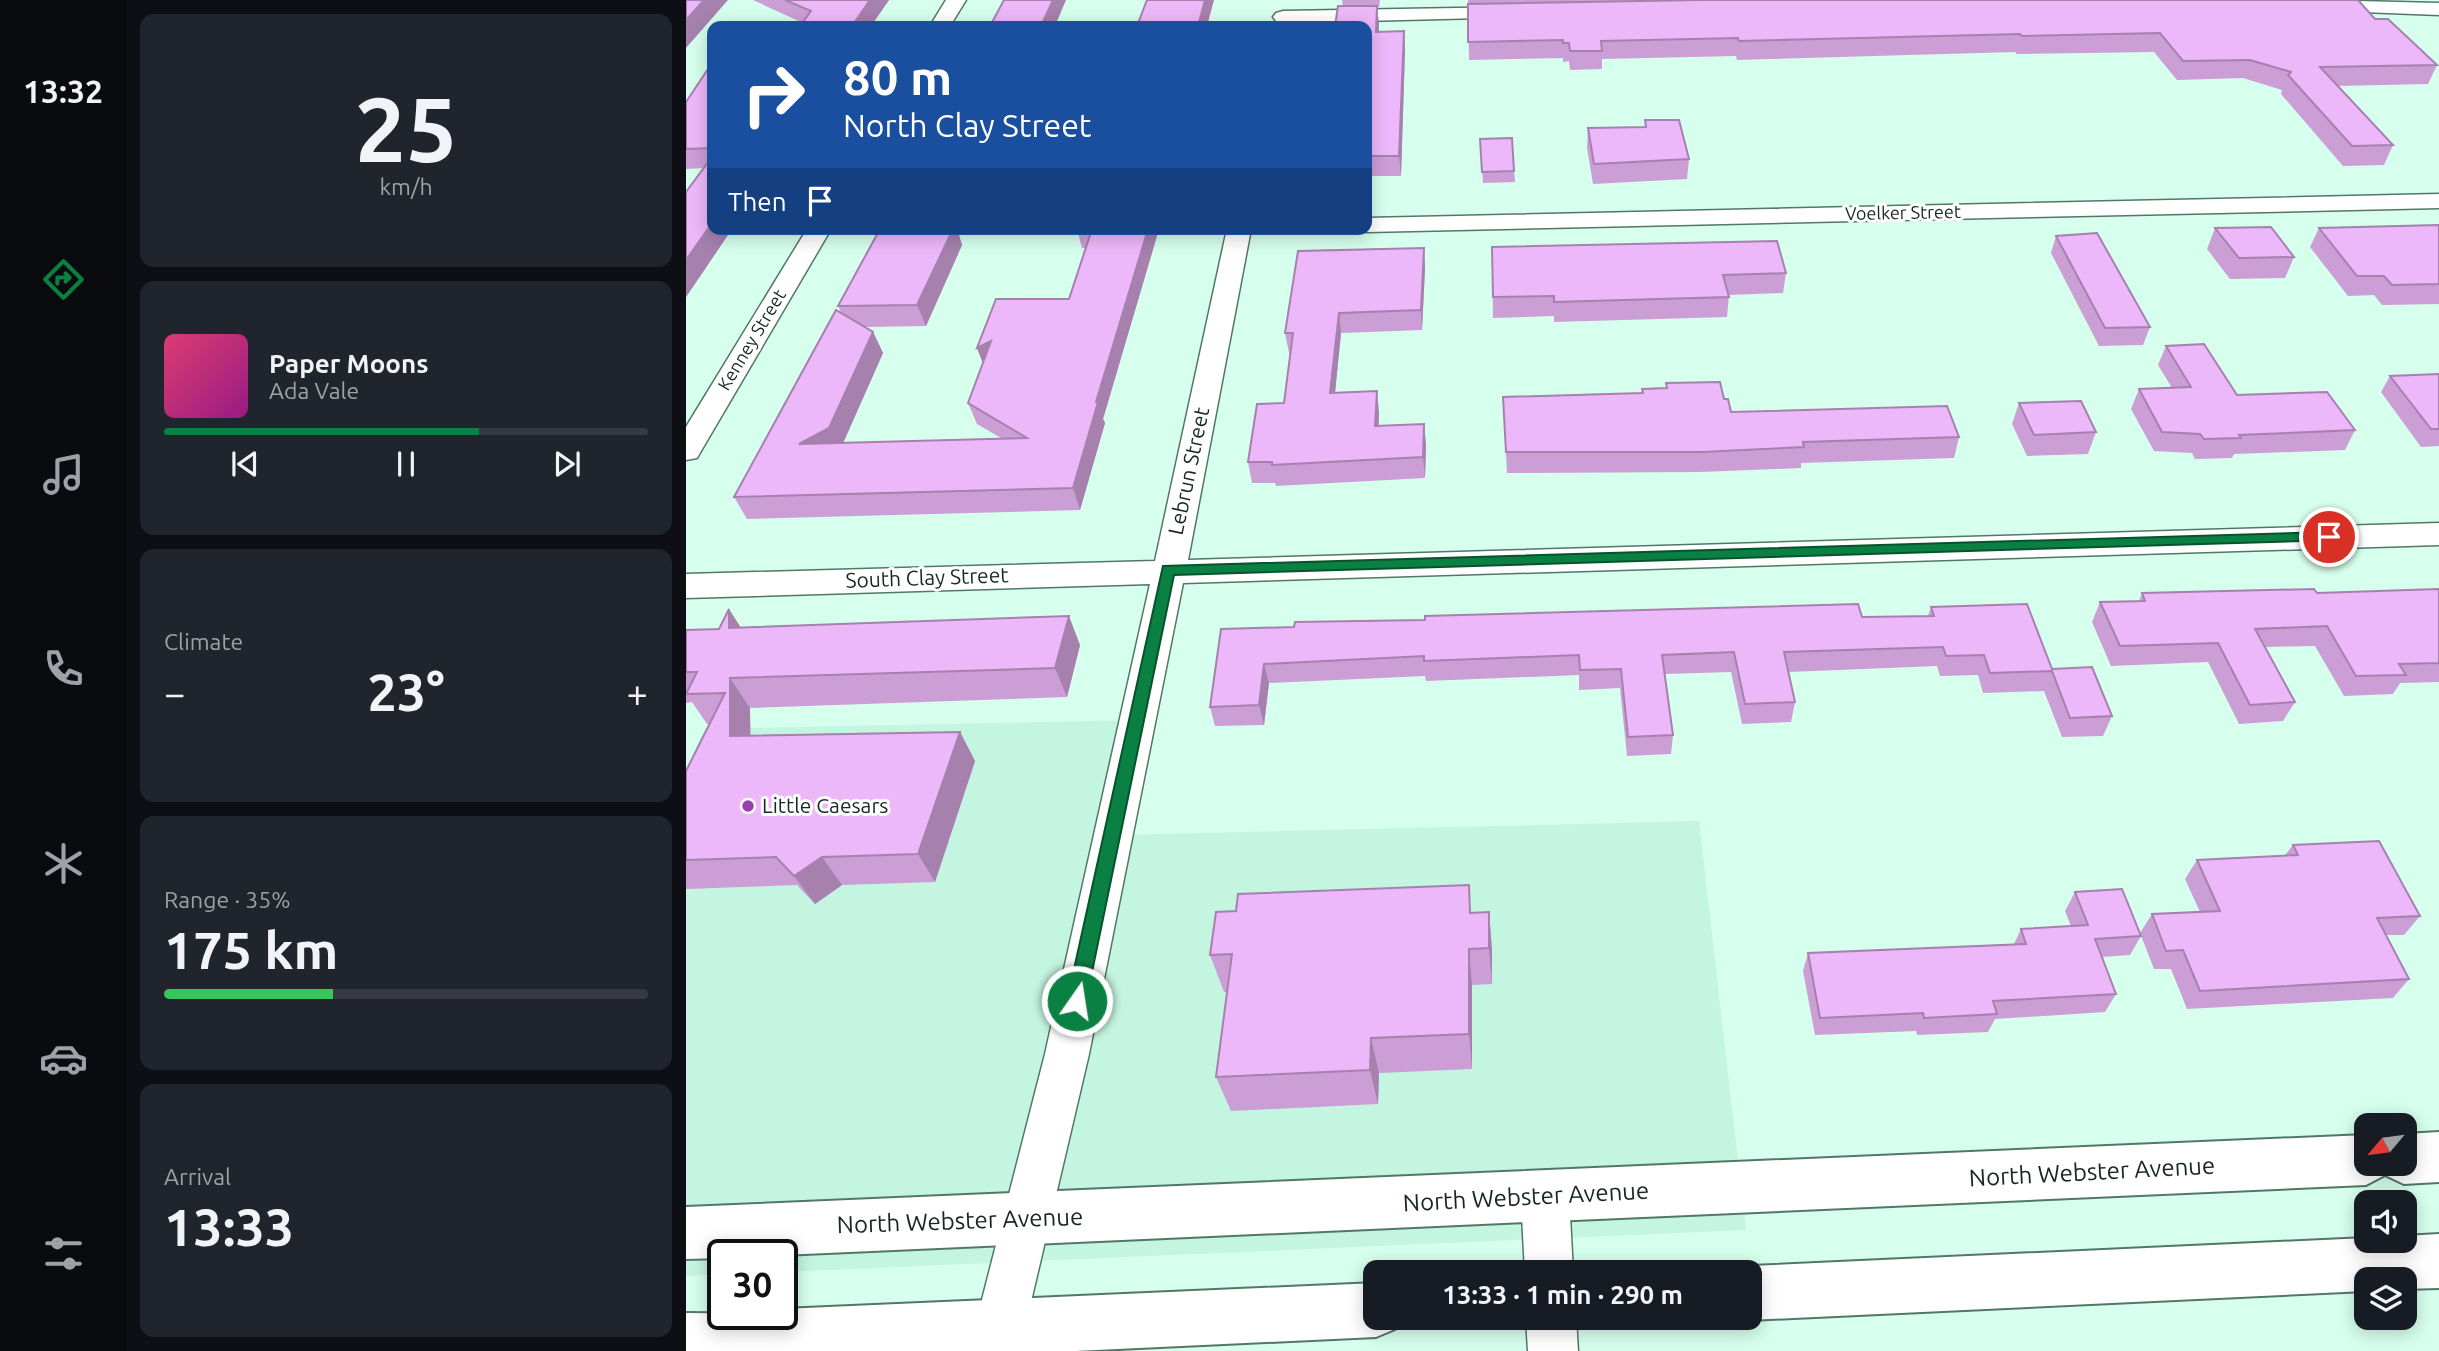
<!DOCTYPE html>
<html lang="en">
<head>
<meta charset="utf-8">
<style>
  :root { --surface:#171b24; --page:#20242c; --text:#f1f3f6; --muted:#9ea1a6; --line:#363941; --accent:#0b8043 }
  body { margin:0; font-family:Ubuntu,sans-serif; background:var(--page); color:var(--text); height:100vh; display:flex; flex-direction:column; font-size:26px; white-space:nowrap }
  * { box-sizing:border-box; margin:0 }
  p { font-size:23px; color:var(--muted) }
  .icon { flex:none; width:38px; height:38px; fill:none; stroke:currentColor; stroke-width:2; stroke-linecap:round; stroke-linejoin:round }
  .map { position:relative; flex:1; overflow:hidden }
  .side { display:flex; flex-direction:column; gap:14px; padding:14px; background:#0d0f14; width:560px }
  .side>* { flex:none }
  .hud { position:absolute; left:21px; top:21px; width:665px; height:214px; border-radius:14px; box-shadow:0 4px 18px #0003; background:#1a4fa0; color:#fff; overflow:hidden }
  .needle { width:46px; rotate:241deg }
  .buttons { position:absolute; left:1668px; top:1113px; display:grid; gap:14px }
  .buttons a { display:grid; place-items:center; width:63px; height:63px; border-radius:14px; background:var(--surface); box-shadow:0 4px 18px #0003; font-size:35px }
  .speed { position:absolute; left:21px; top:1239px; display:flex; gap:14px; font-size:35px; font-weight:700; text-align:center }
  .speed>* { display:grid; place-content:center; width:91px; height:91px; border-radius:50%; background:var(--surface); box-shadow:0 4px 18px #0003; line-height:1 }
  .speed .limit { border:4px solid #111; border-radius:10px; background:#fff; color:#111 }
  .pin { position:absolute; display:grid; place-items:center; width:60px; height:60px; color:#fff; margin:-30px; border:4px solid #fff; border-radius:50%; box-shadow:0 2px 7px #0007 }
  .me { position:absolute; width:77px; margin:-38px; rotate:13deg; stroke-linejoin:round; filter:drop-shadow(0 0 5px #0008) }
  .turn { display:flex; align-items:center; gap:24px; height:147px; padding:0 21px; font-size:32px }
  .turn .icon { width:91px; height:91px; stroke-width:2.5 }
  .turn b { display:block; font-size:49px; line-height:60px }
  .then { display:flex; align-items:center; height:66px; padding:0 21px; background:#0003; gap:14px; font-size:26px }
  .big { font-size:52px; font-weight:600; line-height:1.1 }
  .side .card { flex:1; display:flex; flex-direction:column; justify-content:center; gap:10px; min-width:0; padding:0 24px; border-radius:14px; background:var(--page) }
  .side .dial { align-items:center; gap:0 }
  .dial b { font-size:91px; line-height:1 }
  .song { display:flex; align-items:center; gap:21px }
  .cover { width:84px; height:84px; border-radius:10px; background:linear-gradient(135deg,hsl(340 70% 55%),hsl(310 70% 35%)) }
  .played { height:7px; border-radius:4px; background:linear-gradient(90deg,var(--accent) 65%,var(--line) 65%) }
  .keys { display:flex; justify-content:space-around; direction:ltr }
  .heat { display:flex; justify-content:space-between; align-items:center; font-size:38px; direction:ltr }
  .charge { height:10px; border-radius:5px; background:linear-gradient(90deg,#34c759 35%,var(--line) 0) }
  .trip { position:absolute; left:677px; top:1260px; width:399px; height:70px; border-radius:14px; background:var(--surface); box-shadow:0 4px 18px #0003; font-weight:600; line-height:70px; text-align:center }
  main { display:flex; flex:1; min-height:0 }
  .tabs { display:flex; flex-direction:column; width:126px; justify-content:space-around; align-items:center; background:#090b0e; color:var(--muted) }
  .tabs .icon { width:49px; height:49px }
  .tabs .selected { color:var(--accent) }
  .tabs b { font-size:32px; color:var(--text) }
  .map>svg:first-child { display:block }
  .built { fill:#c4f5e0 }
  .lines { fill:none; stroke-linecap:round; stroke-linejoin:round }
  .minor-casing { stroke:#527768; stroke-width:3 }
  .secondary-casing { stroke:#527768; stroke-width:4 }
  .minor { fill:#fff; fill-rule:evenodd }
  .secondary { fill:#fff; fill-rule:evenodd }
  .wall { fill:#cc9ed6 }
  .shaded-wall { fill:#a681ae }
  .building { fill:#edb8f9; stroke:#a681ae; stroke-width:2 }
  .route { fill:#0b8043; stroke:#07532c; stroke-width:2 }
  .poi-dot { fill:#973fab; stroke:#fff; stroke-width:2.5 }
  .labels { text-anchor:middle; stroke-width:6; stroke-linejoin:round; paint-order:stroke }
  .far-street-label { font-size:18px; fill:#182821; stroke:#fff }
  .street-label { font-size:21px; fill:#182821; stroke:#fff }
  .poi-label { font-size:21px; fill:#182821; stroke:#fff; text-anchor:start }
  .near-street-label { font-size:24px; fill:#182821; stroke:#fff }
</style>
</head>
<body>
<main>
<nav class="tabs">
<b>13:32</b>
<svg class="icon selected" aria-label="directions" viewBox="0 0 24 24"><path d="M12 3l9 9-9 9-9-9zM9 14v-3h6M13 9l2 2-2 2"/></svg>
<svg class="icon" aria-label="music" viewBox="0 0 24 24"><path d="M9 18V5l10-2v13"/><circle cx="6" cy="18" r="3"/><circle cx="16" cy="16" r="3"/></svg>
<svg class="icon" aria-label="phone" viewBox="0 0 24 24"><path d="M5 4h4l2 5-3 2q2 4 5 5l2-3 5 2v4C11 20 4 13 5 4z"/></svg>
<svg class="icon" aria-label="climate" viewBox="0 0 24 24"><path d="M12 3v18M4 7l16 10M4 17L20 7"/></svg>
<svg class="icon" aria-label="car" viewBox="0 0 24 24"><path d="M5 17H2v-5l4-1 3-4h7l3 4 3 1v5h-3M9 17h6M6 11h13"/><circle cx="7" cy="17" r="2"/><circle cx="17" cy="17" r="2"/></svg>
<svg class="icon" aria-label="filters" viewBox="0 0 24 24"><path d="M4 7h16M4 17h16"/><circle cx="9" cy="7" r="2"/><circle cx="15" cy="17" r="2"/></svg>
</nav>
<section class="side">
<div class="card dial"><b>25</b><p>km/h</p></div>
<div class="card">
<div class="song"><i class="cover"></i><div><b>Paper Moons</b><p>Ada Vale</p></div></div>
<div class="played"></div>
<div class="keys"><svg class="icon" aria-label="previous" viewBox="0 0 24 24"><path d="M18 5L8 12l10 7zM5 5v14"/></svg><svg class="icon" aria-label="pause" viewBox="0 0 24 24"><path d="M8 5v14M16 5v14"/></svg><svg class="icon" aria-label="next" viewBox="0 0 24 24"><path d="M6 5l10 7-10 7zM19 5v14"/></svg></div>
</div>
<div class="card"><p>Climate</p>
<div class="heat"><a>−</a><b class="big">23°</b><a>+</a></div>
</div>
<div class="card"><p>Range · 35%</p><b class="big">175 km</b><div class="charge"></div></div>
<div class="card"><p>Arrival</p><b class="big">13:33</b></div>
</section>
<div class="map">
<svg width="1753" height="1351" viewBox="0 0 1753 1351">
  <rect width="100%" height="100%" fill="#d6ffed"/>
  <!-- built -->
  <polygon class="built" points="451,720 429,835 1013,821 1060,1230 96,1272 96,1255 37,1255 37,1274 0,1276 0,769 19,729"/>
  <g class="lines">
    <!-- minor casing -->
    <g class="minor-casing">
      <g id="minor">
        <polygon points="260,0 280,0 264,26 244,26"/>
        <polygon points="1631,0 1753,3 1753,15 1624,10 1621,6"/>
        <polygon points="829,7 836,9 839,13 836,17 597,23 590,21 587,17 590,13 597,11"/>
        <polygon points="1753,194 1753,208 681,232 672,229 681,229 681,218"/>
        <polygon points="121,229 145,229 15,451 11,458 0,460 0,427"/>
        <polygon points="541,229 565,229 502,560 1753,523 1753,545 497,583 403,1054 339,1327 332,1345 316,1351 296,1345 289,1327 359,1054 464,584 0,598 0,574 469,561"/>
        <polygon points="859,1174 876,1180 883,1197 887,1272 839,1272 835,1197 842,1180"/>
        <polygon points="840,1318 890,1318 892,1351 842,1351"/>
      </g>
    </g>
    <!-- secondary casing -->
    <g class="secondary-casing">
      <g id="secondary">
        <polygon points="1753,1132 1753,1182 1718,1184 1699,1175 1680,1185 96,1255 37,1255 37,1258 0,1259 0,1207 1680,1135 1680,1164 1718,1164 1718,1134"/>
        <polygon points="1753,1234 1753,1288 1718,1289 1718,1279 1680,1279 1680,1291 1064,1320 1058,1318 1064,1318 1064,1272 1049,1272 1064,1266 1680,1238 1680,1241 1718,1241 1718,1236"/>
        <polygon points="690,1283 690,1318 714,1318 709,1329 690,1337 389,1351 0,1351 0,1313 96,1314 96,1309"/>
      </g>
    </g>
    <!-- minor -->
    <use href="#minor" class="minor"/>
    <!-- secondary -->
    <use href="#secondary" class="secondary"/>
  </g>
  <!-- wall -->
  <g class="wall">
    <polygon points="67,0 203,0 185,26 114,26 117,23"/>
    <polygon points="656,0 694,0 693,7 691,7 693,32 718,31 719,50 715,176 681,176 681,26 657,6"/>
    <polygon points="782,0 1672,0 1689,19 1751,65 1742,84 1651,86 1707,145 1698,165 1657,166 1595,94 1596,90 1557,78 1491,80 1468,52 1331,54 1329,52 1051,60 1050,56 916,59 916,69 884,70 883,61 877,62 877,58 783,60"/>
    <polygon points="26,63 26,229 46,229 0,297 0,192 18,168 0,169 0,102"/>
    <polygon points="959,120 1003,159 1001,179 907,184 901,148 902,128 959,127"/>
    <polygon points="826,138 829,182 797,183 794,139"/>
    <polygon points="1753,225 1753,304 1696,305 1688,295 1662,296 1624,247 1633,228"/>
    <polygon points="1529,228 1608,257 1599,278 1544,279 1521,249"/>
    <polygon points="194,229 273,229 272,232 276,245 240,326 179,327 187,332 197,353 157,443 315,438 291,424 282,403 297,362 291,348 383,299 400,248 396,248 391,229 473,229 417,419 419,423 394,510 61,519 48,497 155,312 152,306"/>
    <polygon points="1370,236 1464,327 1457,345 1413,346 1365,253"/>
    <polygon points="806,247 1100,273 1097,293 1043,295 1041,317 868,322 868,316 807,318"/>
    <polygon points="738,248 739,268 736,330 655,333 649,392 693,412 693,426 738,424 740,445 739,478 590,486 589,483 566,483 562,462 598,403 605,353 603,353 599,333"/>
    <polygon points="1480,346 1551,395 1669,430 1659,450 1548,454 1546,458 1509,459 1506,453 1468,451 1445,409 1453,389 1486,388 1472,365"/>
    <polygon points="1753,374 1753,446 1735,447 1695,392 1704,376"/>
    <polygon points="980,383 1038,399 1045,412 1273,437 1268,458 1115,463 1115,468 1014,472 821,473 817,397 956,393 956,389 980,388"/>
    <polygon points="1333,403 1410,432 1402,454 1341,456 1326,424"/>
    <polygon points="1753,589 1753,682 1714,683 1707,694 1658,696 1629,646 1579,647 1609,702 1597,721 1553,724 1522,662 1425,666 1406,622 1414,602 1453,601 1456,593 1631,593"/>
    <polygon points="1245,607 1366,669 1426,716 1417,736 1376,737 1358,691 1297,693 1292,675 1254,676 1251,666 1102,672 1109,702 1105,722 1056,724 1045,672 979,674 987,735 985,754 941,756 934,688 893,690 893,675 740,681 739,676 583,683 578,725 529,726 524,707 535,629 1242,616"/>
    <polygon points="55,628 394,645 381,697 64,708 64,735 274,732 289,761 249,882 156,885 129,904 111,885 0,889 0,771 24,724 21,724 6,702 0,703 0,630"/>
    <polygon points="1607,845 1734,916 1718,935 1700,935 1723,979 1707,998 1501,1009 1485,969 1468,969 1454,933 1466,914 1514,912 1499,879 1511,860 1599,855"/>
    <polygon points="1389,892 1455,936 1444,955 1416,957 1430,994 1419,1012 1309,1019 1302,1032 1231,1035 1230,1031 1129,1035 1117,971 1122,953 1328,944 1335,929 1385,926 1379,911"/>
    <polygon points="803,912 806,950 806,984 786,985 786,1069 693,1073 692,1104 545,1111 530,1077 541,992 538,992 524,955 786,913"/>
  </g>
  <!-- shaded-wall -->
  <g class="shaded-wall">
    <polygon points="18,0 42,0 0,48 0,20"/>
    <polygon points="184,0 203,0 185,26 166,26"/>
    <polygon points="367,0 380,0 369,26 355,26"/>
    <polygon points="519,0 528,0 521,26 512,26"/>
    <polygon points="691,6 693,24 692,51 690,32"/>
    <polygon points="718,31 719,50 715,176 713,156"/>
    <polygon points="26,223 26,229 46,229 0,297 0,260"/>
    <polygon points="260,229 273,229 272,232 276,245 240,326 231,305"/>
    <polygon points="462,229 473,229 417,419 419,423 394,510 387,488 410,402"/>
    <polygon points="738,248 739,268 736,330 735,310"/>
    <polygon points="653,313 655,333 647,413 644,393"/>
    <polygon points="187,332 197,353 154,450 113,444"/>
    <polygon points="305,341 299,369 291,348"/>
    <polygon points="691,391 693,412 691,446 689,426"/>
    <polygon points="738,424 740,445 739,478 737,457"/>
    <polygon points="43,609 62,639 43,628"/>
    <polygon points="383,616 394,645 381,697 369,668"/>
    <polygon points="578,664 583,683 578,725 573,705"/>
    <polygon points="44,678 64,708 65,765 44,736"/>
    <polygon points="274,732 289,761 249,882 232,854"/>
    <polygon points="136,857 156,885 129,904 108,876"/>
    <polygon points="803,912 806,950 806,984 803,948"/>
    <polygon points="783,949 786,985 786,1069 783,1034"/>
    <polygon points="685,1038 693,1073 692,1104 684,1070"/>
  </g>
  <!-- building -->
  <g class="building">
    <polygon points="0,0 18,0 0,20"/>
    <polygon points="99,0 184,0 166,26 114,26 125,11"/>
    <polygon points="318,0 367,0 355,26 304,26"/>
    <polygon points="461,0 519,0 512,26 451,26"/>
    <polygon points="1015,0 1672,0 1689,19 1702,19 1751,65 1634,67 1707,145 1666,146 1602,75 1605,72 1564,60 1497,61 1474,33 1336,36 1334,34 1053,41 1052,38 915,41 916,51 884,51 883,43 877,43 877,40 782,42 782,4"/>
    <polygon points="652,6 691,6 690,32 718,31 713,156 681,156 681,26 649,26"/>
    <polygon points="26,63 26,148 0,149 0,102"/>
    <polygon points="959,120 993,120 1003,159 908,164 902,128 960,127"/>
    <polygon points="826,138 828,171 796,172 794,139"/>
    <polygon points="26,157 26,223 0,260 0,192"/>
    <polygon points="1753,225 1753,284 1706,285 1698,276 1671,276 1633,228"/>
    <polygon points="1585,227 1608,257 1553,258 1529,228"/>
    <polygon points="194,229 267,229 231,305 152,306"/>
    <polygon points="406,229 462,229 410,402 412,402 387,488 48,497 150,310 187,332 143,428 113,444 341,438 282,403 305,341 291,348 310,299 383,299"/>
    <polygon points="1411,233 1464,327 1419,328 1370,236"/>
    <polygon points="1091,241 1100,273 1037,275 1043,297 868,302 868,296 807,297 806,247"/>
    <polygon points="738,248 735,310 653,313 644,393 691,391 689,426 738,424 737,457 586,465 586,462 562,462 571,404 598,403 607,333 599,333 612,251"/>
    <polygon points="1518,344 1551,395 1641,392 1669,430 1553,435 1555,438 1518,439 1514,434 1476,432 1453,389 1505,387 1480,346"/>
    <polygon points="1753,374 1753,429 1745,429 1704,376"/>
    <polygon points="1034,382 1038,399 1042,399 1045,412 1261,406 1273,437 1117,442 1118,447 1016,452 820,452 817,397 957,393 956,389 981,388 980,383"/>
    <polygon points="1395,401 1410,432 1348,435 1333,403"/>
    <polygon points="1628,589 1631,593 1753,589 1753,663 1713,664 1720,675 1670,676 1641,626 1569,629 1609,702 1564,705 1532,643 1434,646 1414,602 1459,601 1456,593"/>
    <polygon points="1172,604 1176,617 1248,616 1245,607 1341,604 1366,669 1406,667 1426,716 1384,718 1366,671 1304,673 1298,655 1260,656 1257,647 1098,652 1109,702 1059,704 1048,652 976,655 987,735 942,737 935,669 894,670 893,655 738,661 738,656 578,664 573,705 524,707 535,629 608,627 609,622 739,620 739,616"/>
    <polygon points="43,609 43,628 383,616 369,668 44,678 44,736 274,732 232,854 136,857 108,876 90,857 0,860 0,771 39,693 0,694 11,672 0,672 0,630 33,629"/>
    <polygon points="1693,841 1734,916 1691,918 1723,979 1514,991 1497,950 1480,951 1466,914 1534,911 1511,860 1612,855 1607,845"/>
    <polygon points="783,885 784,913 803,912 803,948 783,949 783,1034 685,1038 684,1070 530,1077 546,954 524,955 530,912 550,911 552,894"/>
    <polygon points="1436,889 1455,936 1409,939 1430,994 1307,1001 1311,1014 1238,1018 1237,1013 1134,1018 1122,953 1340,944 1335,929 1402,925 1389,892"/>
  </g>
  <!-- route -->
  <polygon class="route" points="1643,532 1650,537 1648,540 488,575 400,1001 397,1008 391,1010 384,1008 381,1001 477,566"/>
  <!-- markers -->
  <circle class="poi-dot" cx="62" cy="806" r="7"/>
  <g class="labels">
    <!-- far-street labels -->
    <g class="far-street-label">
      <text transform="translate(1217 213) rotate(-1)" y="6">Voelker Street</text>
      <text transform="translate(66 340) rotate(-59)" y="6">Kenney Street</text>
    </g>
    <!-- street labels -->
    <g class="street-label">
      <text transform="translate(503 471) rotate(-78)" y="7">Lebrun Street</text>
      <text transform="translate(241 578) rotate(-2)" y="7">South Clay Street</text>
    </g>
    <!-- poi labels -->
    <g class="poi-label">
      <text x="76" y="813">Little Caesars</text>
    </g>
    <!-- near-street labels -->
    <g class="near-street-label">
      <text transform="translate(1406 1172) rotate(-3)" y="8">North Webster Avenue</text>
      <text transform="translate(840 1197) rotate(-3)" y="8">North Webster Avenue</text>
      <text transform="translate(274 1221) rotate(-2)" y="8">North Webster Avenue</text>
    </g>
  </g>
</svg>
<div class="buttons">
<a><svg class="needle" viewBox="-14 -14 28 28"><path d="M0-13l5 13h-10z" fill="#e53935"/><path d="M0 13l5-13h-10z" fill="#9ea1a6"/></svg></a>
<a><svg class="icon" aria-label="sound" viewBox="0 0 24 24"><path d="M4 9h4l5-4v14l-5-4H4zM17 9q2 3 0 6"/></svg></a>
<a><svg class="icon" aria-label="layers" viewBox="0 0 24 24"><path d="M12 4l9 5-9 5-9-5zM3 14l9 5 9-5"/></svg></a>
</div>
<div class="speed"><div class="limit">30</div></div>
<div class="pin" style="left:1643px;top:537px;background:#d93025"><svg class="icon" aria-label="arrive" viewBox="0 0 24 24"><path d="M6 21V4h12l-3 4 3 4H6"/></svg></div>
<svg class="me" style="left:391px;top:1001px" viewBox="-20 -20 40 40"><circle r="17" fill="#0b8043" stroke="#fff" stroke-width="3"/><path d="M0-11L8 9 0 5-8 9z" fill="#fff"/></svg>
<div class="trip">13:33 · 1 min · 290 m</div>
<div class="hud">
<div class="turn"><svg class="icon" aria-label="right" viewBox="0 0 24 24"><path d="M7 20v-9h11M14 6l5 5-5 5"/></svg><div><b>80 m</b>North Clay Street</div></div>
<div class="then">Then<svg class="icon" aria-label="arrive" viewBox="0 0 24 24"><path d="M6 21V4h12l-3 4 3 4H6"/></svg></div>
</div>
</div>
</main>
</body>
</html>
